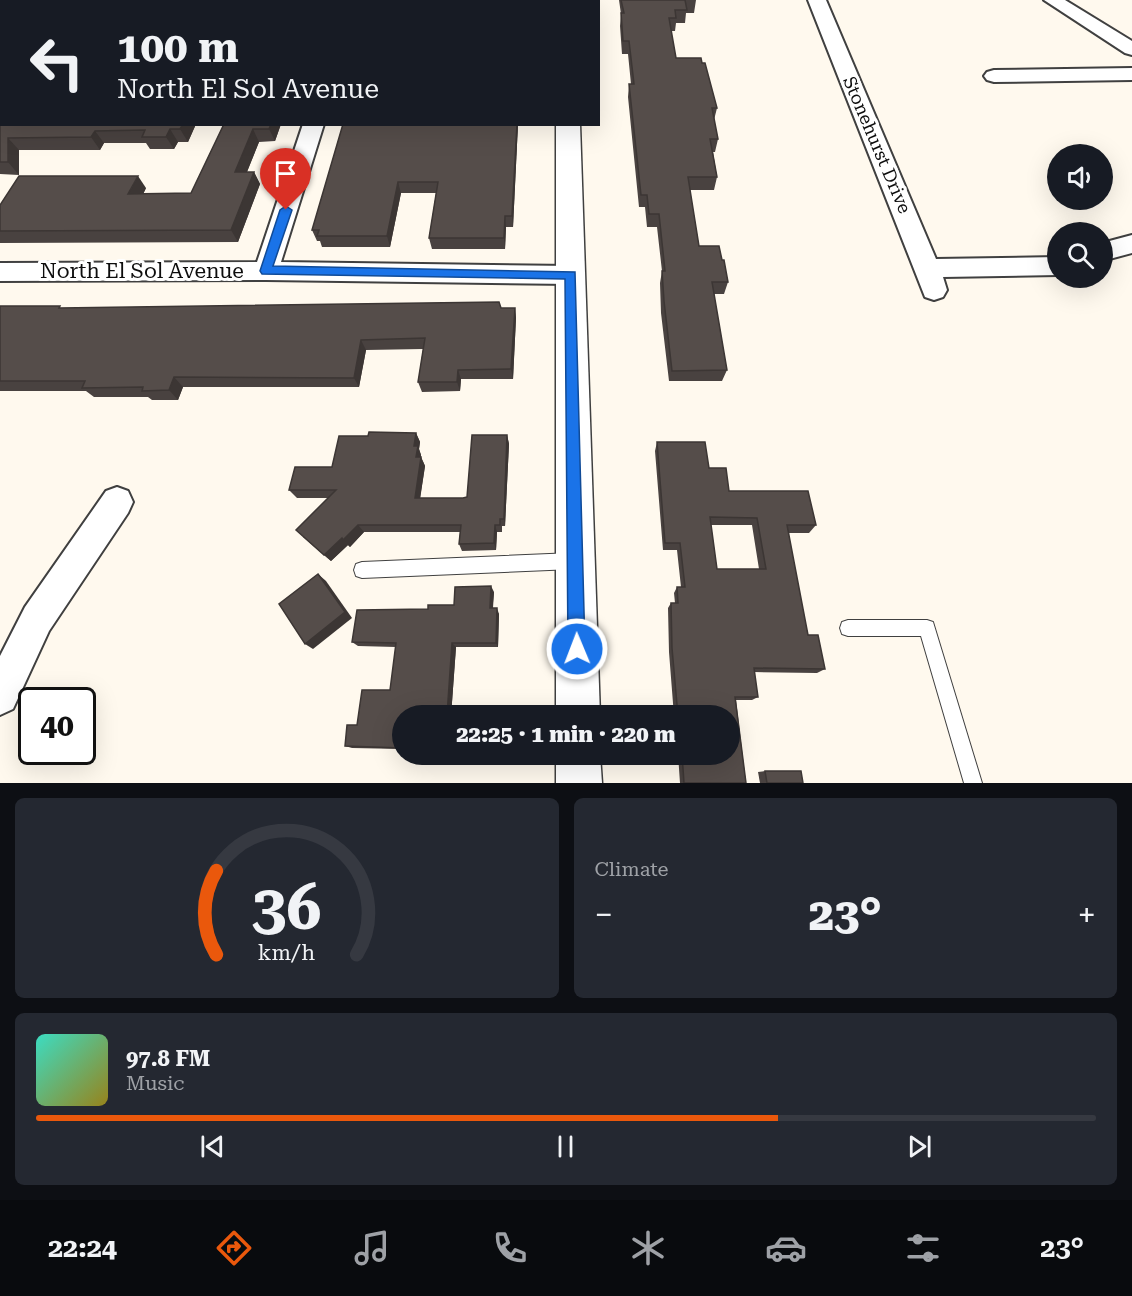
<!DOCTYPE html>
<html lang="en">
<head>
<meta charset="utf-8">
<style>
  :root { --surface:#171b24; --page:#242831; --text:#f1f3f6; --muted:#9ea1a6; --line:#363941; --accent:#ea580c }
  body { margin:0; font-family:"Roboto Serif",serif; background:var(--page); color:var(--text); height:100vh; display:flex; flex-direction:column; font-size:22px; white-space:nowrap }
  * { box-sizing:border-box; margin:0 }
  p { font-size:20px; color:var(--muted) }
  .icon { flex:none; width:33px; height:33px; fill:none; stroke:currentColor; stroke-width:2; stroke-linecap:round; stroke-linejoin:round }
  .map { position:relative; height:783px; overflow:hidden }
  .panel { display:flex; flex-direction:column; gap:15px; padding:15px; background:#0d0f14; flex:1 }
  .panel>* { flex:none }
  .guide { position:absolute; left:0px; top:0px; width:600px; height:126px; box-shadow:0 6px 24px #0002; background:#171b24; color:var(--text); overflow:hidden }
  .tools { position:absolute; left:1047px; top:144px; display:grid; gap:12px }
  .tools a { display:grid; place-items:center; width:66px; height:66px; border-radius:50%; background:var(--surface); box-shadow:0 6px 24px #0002; font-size:30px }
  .speed { position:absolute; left:18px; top:687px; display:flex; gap:12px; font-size:30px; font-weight:700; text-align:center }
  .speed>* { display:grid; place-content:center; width:78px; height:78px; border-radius:50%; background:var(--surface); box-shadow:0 6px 24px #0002; line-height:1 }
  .speed .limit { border:3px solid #111; border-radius:9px; background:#fff; color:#111 }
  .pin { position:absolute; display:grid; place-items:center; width:51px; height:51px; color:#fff; margin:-62px -26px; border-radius:50% 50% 50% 0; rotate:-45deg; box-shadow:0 0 6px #0007 }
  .pin .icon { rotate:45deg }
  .me { position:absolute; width:66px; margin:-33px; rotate:359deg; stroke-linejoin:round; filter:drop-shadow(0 0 4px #0008) }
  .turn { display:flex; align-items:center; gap:21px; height:126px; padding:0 18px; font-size:27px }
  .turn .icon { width:78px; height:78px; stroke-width:2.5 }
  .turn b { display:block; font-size:42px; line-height:51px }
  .big { font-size:45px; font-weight:800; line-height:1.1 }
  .panel .widget { flex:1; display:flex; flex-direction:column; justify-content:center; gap:9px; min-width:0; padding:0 21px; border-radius:9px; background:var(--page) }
  .panel .dial { align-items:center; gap:0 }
  .dial svg { height:156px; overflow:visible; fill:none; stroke:var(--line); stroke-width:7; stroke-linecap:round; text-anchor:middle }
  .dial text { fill:var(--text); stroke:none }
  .song { display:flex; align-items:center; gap:18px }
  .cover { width:72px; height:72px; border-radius:9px; background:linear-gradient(135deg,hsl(170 70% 55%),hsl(50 70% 35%)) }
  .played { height:6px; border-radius:3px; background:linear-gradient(90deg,var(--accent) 70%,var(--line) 70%) }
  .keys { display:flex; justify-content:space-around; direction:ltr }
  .heat { display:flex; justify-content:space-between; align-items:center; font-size:33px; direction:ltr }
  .panel .tiles { flex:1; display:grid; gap:15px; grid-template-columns:1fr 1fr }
  .widget:last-child { grid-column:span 2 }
  .trip { position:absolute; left:392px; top:705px; width:348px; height:60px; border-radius:30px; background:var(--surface); box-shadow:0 6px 24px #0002; font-weight:800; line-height:60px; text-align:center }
  .dock { display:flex; height:96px; justify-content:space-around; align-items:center; background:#090b0e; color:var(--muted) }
  .dock .icon { width:42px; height:42px }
  .dock .selected { color:var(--accent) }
  .dock b { font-size:27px; color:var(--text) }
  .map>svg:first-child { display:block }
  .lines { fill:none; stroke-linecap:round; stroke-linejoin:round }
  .service-casing { stroke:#404040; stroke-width:2 }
  .minor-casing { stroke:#404040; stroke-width:4 }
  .tertiary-casing { stroke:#404040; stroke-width:3 }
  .service { fill:#fff; fill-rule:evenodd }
  .minor { fill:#fff; fill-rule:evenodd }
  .tertiary { fill:#fff; fill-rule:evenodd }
  .wall { fill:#494240; fill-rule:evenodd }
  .shaded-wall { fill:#3c3634 }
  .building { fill:#554d4a; stroke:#3c3634; stroke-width:1.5; fill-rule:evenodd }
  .route { fill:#1a73e8; stroke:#114b97; stroke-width:1.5 }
  .labels { text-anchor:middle; stroke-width:6; stroke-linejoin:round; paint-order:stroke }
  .far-street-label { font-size:18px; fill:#0d0d0d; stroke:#fff }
  .street-label { font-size:21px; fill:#0d0d0d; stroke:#fff }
</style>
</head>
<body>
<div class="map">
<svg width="1132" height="783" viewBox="0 0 1132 783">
  <rect width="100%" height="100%" fill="#fff9ee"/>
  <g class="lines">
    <!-- service casing -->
    <g class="service-casing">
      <g id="service">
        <polygon points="573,553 579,555 581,561 579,567 573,569 362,578 356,576 354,570 356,564 362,562"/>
        <polygon points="848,620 927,620 933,622 982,783 964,783 921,636 848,636 842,634 840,628 842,622"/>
      </g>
    </g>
    <!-- minor casing -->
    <g class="minor-casing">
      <g id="minor">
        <polygon points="54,0 72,0 53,2"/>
        <polygon points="344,0 362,0 343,2"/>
        <polygon points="808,0 826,0 936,259 1058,257 1058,275 943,277 947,290 943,297 934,300 925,297"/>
        <polygon points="1044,0 1065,0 1132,41 1132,55 1125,53"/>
        <polygon points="0,35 2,35 0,47"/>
        <polygon points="1132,68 1132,80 994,82 987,80 984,76 987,72 994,70"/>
        <rect x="0" y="92" width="2" height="12"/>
        <polygon points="303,124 324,124 281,262 571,266 580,268 584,275 580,282 571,284 266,280 0,281 0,263 257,262"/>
        <polygon points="1132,235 1132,253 1102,261 1102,243"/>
        <polygon points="117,487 128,491 133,502 128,513 49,631 13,709 0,715 0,656 25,607 106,491"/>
      </g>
    </g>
    <!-- tertiary casing -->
    <g class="tertiary-casing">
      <g id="tertiary">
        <rect x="556" y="0" width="20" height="2"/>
        <polygon points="556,124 580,124 600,716 556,716"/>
        <polygon points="556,754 600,754 602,783 556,783"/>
      </g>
    </g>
    <!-- service -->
    <use href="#service" class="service"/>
    <!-- minor -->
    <use href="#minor" class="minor"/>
    <!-- tertiary -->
    <use href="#tertiary" class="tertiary"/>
  </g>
  <!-- wall -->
  <g class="wall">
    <polygon points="619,0 696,0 694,13 686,13 685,23 676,23 675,31 671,31 676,58 702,63 717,108 714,120 718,139 715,152 713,152 717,177 714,190 690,190 699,246 722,260 728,282 724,294 714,294 727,370 722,381 669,381 661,313 660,283 662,271 657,227 647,227 645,207 639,207 628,97 629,84 631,84 628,54 622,54 620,26 621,14"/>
    <polygon points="2,51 2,75 0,73 0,53"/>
    <polygon points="0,110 196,124 188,142 178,142 174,149 150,149 146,143 104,143 100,150 19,150 19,175 0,174"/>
    <polygon points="224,124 281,124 275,141 259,142 247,172 254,172 260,184 238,242 0,243 0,205 146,188 143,194 191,193"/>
    <polygon points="343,124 518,124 513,227 506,227 505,249 432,249 429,238 436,193 401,193 390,247 322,247 320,241 317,241 312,230"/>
    <polygon points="0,306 62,308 515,308 516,318 513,379 461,379 460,391 422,392 418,382 423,349 366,350 359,387 183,387 178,400 152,400 148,397 94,397 86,391 0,391"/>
    <polygon points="416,433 420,442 419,449 421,455 421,457 425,466 420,498 463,498 467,497 507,435 509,444 505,526 502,526 502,532 497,532 496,550 462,551 459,544 460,532 364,532 350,547 348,545 331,561 303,537 328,498 297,498 289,490 332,467 368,436"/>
    <path d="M657,442L709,468L729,491L816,525L809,533H788L808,635L825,669L817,673L754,672L758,697L752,700H736L746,783H680L678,754H729V716H674L669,652L668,608L671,603H675L674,593L677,587H681L677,550H663L655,451ZM711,525H752L759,569H717Z"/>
    <polygon points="494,592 493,608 499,614 498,647 456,647 451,716 402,716 402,749 352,748 345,746 357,725 390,690 396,647 358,646 352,642 428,609 454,605"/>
    <polygon points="765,771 803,783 760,783 758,772"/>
  </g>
  <!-- shaded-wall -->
  <g class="shaded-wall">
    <polygon points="0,0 25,0 23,2 2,2 2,15 0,16"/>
    <polygon points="311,0 320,0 319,2 311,2"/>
    <polygon points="183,124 196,124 188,142 180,129"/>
    <polygon points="271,124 281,124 275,141 269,129"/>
    <polygon points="517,124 518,124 513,227 512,216"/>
    <polygon points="170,129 178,142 174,149 166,137"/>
    <polygon points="253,129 259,142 242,184 235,172"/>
    <polygon points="95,131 104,143 100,150 91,137"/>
    <polygon points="8,138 19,150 19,175 8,162"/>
    <polygon points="254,172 260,184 238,242 231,230"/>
    <polygon points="138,176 146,188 137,207 128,194"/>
    <polygon points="398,182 401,193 390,247 387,236"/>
    <polygon points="505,216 506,227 505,249 504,238"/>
    <polygon points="515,308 516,318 513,379 511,369"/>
    <polygon points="361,340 366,350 359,387 354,378"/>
    <polygon points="458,370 461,379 460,391 457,382"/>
    <polygon points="174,377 183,387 178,400 169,390"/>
    <polygon points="416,433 420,442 419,449 421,455 419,466 416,457 414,446"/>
    <polygon points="507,435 509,444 505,526 504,519"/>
    <polygon points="421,457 425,466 419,506 415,498"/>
    <polygon points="358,525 364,532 350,547 343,540"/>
    <polygon points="495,525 497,532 496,550 494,543"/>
    <polygon points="342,538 348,545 331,561 324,555"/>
    <polygon points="318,574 326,581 352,618 313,649 305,644"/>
    <polygon points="491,586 494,592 492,614 490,608"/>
    <polygon points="497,608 499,614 498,647 496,643"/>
    <polygon points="452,643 456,647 451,716 447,716 447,715"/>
  </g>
  <!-- building -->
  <g class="building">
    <polygon points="81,0 98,0 104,2 78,2"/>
    <polygon points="253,0 311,0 311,2 252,2"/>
    <rect x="379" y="0" width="144" height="2"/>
    <polygon points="621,0 685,0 687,10 675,10 676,18 669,18 676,58 701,58 702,63 705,63 717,108 712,108 718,139 710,139 717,177 688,177 699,246 719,246 722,260 724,260 728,282 712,282 727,370 672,371 664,301 662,271 665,271 659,214 649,214 647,195 641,195 629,84 634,84 629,41 623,41 621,13 624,13"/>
    <polygon points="2,51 2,65 0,65 0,53"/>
    <polygon points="0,110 2,110 2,124 183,124 180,129 170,129 166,137 142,137 145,130 95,131 91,137 8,138 8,162 0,162"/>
    <polygon points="224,124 271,124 269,129 253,129 235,172 254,172 231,230 0,231 0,205 19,176 138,176 128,194 191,193"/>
    <polygon points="343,124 517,124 512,216 505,216 504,238 429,238 438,182 398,182 387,236 317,236 319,230 312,230"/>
    <polygon points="499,302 501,308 515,308 511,369 458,370 457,382 418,382 425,338 361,340 354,378 174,377 169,390 142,391 143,387 82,388 85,381 0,381 0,306 60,306 59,308"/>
    <polygon points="369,432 416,433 414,446 418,446 416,457 421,457 415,498 463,498 467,497 472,435 507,435 504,519 500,519 500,525 495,525 494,543 459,544 461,525 358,525 343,540 342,538 324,555 296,530 336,490 289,490 295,467 332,467 339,436 368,436"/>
    <path d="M657,442H705L709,468H726L729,491H808L816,525H787L808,635H818L825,669L754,668L758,697H735L746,783H684L682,754H729V716H678L672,648L671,603H678L677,587H685L680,543H665ZM710,517L757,518L766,569H717Z"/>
    <polygon points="318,574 345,612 305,644 279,604"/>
    <polygon points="491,586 490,608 497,608 496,643 452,643 447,715 402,716 402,748 345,746 347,725 357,725 362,690 390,690 396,643 352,642 357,610 428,609 428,605 454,605 455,587"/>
    <polygon points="765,771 801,771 803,783 767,783"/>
  </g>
  <!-- route -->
  <polygon class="route" points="286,206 292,210 273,266 575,272 585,649 583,655 577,658 571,655 568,649 565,279 262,274 260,271 280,210"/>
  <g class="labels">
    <!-- far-street labels -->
    <g class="far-street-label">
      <text transform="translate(877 145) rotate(67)" y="6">Stonehurst Drive</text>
    </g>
    <!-- street labels -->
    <g class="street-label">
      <text x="142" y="278">North El Sol Avenue</text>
    </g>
  </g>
</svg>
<div class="tools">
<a><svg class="icon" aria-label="sound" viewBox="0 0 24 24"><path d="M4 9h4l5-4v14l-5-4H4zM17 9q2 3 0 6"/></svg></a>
<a><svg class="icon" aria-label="search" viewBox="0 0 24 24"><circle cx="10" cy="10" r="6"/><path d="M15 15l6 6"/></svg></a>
</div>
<div class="speed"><div class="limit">40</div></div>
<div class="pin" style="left:286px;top:210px;background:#d93025"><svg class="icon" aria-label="arrive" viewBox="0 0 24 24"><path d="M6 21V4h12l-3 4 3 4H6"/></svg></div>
<svg class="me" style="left:577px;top:649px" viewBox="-20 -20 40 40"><circle r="17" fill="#1a73e8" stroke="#fff" stroke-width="3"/><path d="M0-11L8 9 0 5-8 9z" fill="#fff"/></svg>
<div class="trip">22:25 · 1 min · 220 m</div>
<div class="guide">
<div class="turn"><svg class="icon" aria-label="left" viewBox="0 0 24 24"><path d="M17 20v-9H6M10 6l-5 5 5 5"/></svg><div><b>100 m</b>North El Sol Avenue</div></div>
</div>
</div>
<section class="panel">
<div class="tiles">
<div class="widget dial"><svg viewBox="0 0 100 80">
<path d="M14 69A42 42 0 1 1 86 69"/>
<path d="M14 69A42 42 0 0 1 14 26" stroke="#ea580c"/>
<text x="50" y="56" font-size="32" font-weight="700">36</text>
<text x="50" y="72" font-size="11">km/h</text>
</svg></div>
<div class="widget"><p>Climate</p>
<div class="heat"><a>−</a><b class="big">23°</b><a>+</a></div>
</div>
<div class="widget">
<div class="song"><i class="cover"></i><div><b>97.8 FM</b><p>Music</p></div></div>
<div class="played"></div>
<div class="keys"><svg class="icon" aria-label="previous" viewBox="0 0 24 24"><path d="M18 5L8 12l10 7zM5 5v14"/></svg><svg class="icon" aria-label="pause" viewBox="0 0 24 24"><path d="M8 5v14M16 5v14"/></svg><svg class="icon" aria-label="next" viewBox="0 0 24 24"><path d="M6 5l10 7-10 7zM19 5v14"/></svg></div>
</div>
</div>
</section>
<nav class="dock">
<b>22:24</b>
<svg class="icon selected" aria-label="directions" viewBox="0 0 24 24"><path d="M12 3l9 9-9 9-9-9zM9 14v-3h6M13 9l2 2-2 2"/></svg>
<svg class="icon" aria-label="music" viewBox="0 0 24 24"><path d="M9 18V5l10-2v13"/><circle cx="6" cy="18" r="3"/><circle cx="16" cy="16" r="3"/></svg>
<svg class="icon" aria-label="phone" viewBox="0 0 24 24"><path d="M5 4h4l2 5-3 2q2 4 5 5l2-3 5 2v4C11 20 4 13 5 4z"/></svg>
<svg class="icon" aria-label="climate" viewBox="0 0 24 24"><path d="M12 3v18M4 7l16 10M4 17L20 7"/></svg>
<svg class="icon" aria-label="car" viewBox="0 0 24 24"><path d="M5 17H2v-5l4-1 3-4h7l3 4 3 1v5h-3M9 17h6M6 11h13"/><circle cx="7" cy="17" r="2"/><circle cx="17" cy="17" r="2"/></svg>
<svg class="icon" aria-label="filters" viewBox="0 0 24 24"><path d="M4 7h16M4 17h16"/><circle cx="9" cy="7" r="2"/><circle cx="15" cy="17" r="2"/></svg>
<b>23°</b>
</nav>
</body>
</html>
